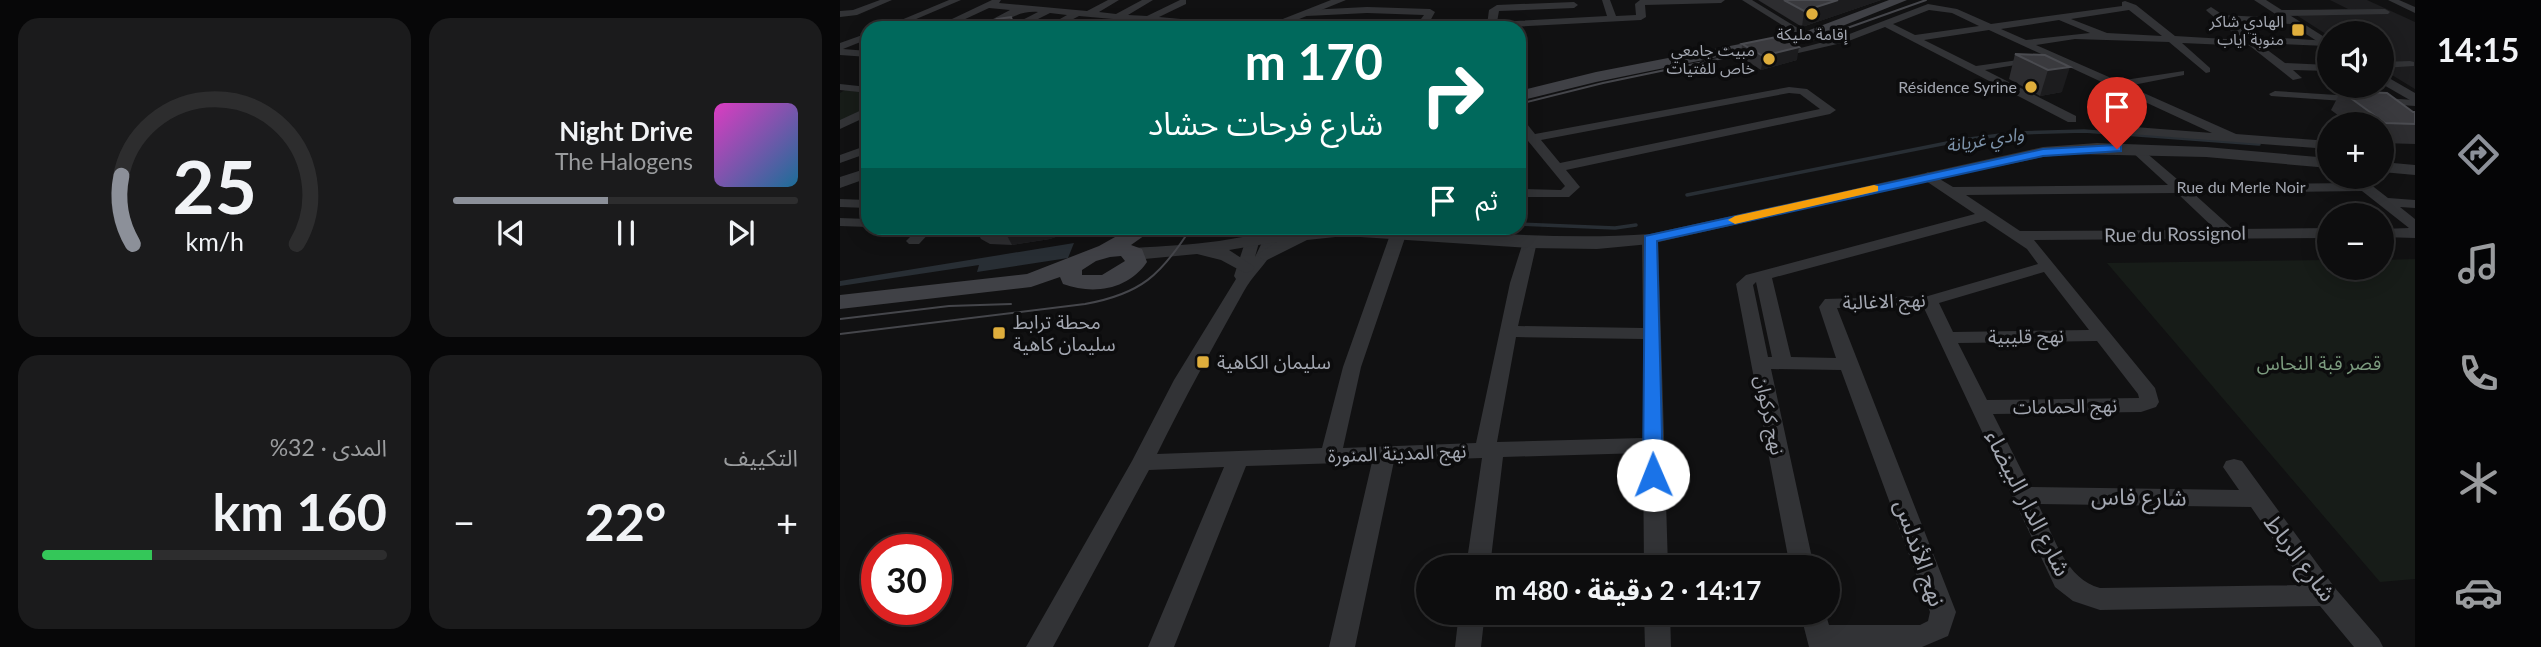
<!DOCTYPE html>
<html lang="ar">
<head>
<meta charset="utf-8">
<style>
  :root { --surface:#0d0d0e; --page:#1b1b1c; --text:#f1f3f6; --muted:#9a9c9e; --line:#2d2d2e; --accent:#8c9099 }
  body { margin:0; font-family:Lato,"Noto Sans Arabic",sans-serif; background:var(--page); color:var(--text); direction:rtl; height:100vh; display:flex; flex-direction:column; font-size:26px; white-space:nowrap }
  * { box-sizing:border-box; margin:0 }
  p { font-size:23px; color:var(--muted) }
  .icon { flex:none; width:38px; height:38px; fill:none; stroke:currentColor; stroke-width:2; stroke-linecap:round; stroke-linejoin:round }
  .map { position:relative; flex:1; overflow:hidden; direction:ltr }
  .details { display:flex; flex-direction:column; gap:18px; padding:18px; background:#070708; width:840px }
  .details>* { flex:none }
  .top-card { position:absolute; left:21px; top:21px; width:665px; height:214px; border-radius:21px; box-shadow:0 4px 18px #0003,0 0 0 2px var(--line); direction:rtl; background:#00695c; color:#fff; overflow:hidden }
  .tools { position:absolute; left:1477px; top:21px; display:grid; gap:14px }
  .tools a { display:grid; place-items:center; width:77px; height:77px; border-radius:50%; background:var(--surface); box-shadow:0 4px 18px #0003,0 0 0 2px var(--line); font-size:35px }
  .speed { position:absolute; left:21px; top:534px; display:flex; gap:14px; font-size:35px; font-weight:700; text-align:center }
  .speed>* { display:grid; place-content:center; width:91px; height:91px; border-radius:50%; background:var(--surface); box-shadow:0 4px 18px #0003,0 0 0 2px var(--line); line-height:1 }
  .speed .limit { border:10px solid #d22; background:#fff; color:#111 }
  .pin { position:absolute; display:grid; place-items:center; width:60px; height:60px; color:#fff; margin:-72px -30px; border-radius:50% 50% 50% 0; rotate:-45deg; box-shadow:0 0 7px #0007 }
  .pin .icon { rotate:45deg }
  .me { position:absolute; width:77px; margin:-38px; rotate:359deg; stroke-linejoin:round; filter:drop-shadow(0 0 5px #0008) }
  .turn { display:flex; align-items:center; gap:24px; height:147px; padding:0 28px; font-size:32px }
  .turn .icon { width:91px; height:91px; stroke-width:2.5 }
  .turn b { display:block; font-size:49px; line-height:60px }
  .then { display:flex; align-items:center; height:66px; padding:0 28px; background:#0003; gap:14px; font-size:26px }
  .big { font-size:52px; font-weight:700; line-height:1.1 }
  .details .tile { flex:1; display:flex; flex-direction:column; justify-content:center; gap:10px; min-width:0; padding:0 24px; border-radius:21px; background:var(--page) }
  .details .dial { align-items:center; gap:0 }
  .dial svg { height:182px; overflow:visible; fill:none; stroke:var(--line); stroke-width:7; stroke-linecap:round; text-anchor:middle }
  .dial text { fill:var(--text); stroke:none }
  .song { display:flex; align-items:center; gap:21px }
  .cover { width:84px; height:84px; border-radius:10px; background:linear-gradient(135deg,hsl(310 70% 55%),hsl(200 70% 35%)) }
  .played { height:7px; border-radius:4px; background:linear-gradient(90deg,var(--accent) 45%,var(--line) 45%) }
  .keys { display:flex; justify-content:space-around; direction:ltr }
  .heat { display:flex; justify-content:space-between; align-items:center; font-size:38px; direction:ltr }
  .charge { height:10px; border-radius:5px; background:linear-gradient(90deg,#34c759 32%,var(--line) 0) }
  .details .tiles { flex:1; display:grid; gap:18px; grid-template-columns:repeat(2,1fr) }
  .trip { position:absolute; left:576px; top:555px; width:424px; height:70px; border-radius:35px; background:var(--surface); box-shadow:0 4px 18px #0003,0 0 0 2px var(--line); font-weight:700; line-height:70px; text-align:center; direction:rtl }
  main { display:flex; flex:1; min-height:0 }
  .menu { display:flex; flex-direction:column; width:126px; justify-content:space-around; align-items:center; background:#050506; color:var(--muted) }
  .menu .icon { width:49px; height:49px }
  .menu .on { color:var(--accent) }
  .menu b { font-size:32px; color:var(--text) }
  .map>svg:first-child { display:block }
  .built { fill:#1d1d1f }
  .green { fill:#171c18 }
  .water { fill:#282e34 }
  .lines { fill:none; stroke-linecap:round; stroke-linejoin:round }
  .stream { stroke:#282e34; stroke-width:3.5 }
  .minor { fill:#323336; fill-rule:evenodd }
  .tertiary { fill:#323336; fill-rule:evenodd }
  .secondary { fill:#404146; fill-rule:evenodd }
  .tram { stroke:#45464b; stroke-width:2 }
  .wall { fill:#2d2d30 }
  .shaded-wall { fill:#1c1c1e }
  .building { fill:#3a3a3e; stroke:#4a4b50; stroke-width:2 }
  .route { fill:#1a73e8; stroke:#114b97; stroke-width:2 }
  .slow { fill:#f59e0b }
  .poi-dot { fill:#dfae3c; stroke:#0c0c0d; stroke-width:2.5 }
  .labels { text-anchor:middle; stroke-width:7; stroke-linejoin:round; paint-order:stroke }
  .far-poi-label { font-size:16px; fill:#a3a7b1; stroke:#0c0c0d; text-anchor:end }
  .far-street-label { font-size:16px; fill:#a3a7b1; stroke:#0c0c0d }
  .far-water-label { font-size:18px; font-style:italic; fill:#7d93aa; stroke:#0c0c0d }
  .street-label { font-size:19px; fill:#a3a7b1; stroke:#0c0c0d }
  .poi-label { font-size:19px; fill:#a3a7b1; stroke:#0c0c0d; text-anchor:start }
  .park-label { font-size:19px; fill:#7c9b7f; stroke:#0c0c0d }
  .near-street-label { font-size:23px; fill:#a3a7b1; stroke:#0c0c0d }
</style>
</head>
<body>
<main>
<nav class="menu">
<b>14:15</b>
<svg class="icon on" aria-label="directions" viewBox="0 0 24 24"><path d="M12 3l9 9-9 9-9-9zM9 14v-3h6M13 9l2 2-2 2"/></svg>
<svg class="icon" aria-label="music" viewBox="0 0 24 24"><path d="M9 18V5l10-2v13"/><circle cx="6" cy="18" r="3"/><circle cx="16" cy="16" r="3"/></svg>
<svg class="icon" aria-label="phone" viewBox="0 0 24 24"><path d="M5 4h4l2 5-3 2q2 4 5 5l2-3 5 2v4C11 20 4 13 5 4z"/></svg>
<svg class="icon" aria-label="climate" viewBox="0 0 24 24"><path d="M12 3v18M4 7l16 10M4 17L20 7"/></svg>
<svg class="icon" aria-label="car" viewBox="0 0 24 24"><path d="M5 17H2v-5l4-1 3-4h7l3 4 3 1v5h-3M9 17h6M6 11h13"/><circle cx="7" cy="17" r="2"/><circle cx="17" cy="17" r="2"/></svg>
</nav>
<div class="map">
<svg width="1575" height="647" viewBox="0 0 1575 647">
  <rect width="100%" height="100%" fill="#111112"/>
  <!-- built -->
  <polygon class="built" points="1490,0 1527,0 1575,22 1575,89 1542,69 1542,33 1489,33 1489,36 1450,11 1508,9"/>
  <!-- green -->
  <g class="green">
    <polygon points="5,90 28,93 28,107 0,121 0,93"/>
    <polygon points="1575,259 1575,579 1540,582 1267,263 1489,260 1489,268 1542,268 1542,260"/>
  </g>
  <!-- water -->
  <polygon class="water" points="234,243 228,258 137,272 139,265 0,286 0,281"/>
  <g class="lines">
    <!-- stream -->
    <g class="stream">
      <polyline points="847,195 1122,140 1176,133 1244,131 1419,144"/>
      <polyline points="679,224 775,228 796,225"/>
      <polyline points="363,232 396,228"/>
    </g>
    <!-- minor -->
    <g class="minor">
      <polygon points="40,0 52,0 17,15 0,17 0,11 13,10"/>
      <polygon points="109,0 121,0 55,28 42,28"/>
      <path d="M152,0H161L159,3L247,11L268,0H279L259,12L276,14L302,0H313L288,15L307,16L340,0H346V4L319,17L406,25L411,28H374L239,16L216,28H204L227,15L210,13L180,28H167L198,12C173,10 161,28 136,28L170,10L149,8L106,28H93Z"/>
      <polygon points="762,0 770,0 776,16 796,15 795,4 800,0 885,0 881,3 805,5 806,17 801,20 652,28 647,25 649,10 657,5 734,2 738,5 734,8 659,11 657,22 767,16"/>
      <polygon points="902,0 912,0 969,35 961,37"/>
      <polygon points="1548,0 1559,0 1575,7 1575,13"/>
      <path d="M1285,1L1296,5L1335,36L1402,40L1368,12L1366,10L1371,7L1383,15L1455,19V23L1452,24L1391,21L1410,36L1489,41V45L1486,46L1418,43L1445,63L1489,65V71L1453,70L1462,78L1453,80L1410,46L1342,43L1370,68V72L1366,73L1329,42L1235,39L1196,45L1278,81L1344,71V75L1288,86L1396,134L1489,141V149L1265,132V126L1269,125L1372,133L1149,30L1084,40L1136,66L1200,57V61L1145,70L1236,116V122H1228L1045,27L1006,42L954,54L949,51L999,38L1088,4L1117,9L1151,24L1282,6V2ZM1089,10L1112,13L1139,26L1075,35L1053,24ZM1289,10L1322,36L1267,33L1231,19ZM1219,20L1250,33L1186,40L1161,29Z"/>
      <polygon points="527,7 590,9 595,12 589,23 581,25 439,26 434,23 439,20 581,19 584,15 527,13 467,16 462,13 467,10"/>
      <polygon points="1545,9 1550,12 1548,14 1440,16 1435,13 1440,10"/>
      <polygon points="28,33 28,39 3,49 28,51 28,57 0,55 0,43"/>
      <polygon points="1570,61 1574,62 1574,66 1542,68 1542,62"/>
      <polygon points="0,84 28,87 28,93 0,90"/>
      <path d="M949,87L967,89L996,110L990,114L726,170L740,187L729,197H679V189L721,190L725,186L679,130V118L683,119L695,134ZM949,93L960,94L980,109L720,163L701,140Z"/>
      <polygon points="1435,91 1575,100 1575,106 1431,96 1429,94"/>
      <polygon points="28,107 28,116 0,129 0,120"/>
      <polygon points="28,145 28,153 0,163 0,155"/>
      <path d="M1297,145L1344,185L1512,183L1508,179L1510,177H1521L1548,198L1575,200V208L1560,207L1575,219V238L1542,237V229L1569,228L1522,191L1353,193L1393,229L1489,228V238L1194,240L1315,388L1319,402L1316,407L1301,412L1153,414L1190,487L1399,490L1383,467L1386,461L1394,459L1402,461L1495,588L1539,639L1543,647H1514L1480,606L1260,610L1233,601L1215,587L1083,306L997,308L1116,612L1108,636L1082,647H969L960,612H985L989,625H1080L1088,621L1090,612L1001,370L931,369L974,567H950L896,284L906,275L1135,214L1083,179L1081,176L1088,172L1113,187L1328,185L1292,152L1291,149ZM1337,193L1376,230L1180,231L1126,195ZM1145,221L1187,249L1198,264L1088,296L985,299L979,307L996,358L951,357L932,278ZM1204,272L1249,330L1113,332L1099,303ZM916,282L932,357H928L913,285ZM1257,341L1298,394L1299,398L1147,400L1118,343ZM1198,504L1411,507L1465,585L1260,588C1225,579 1213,534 1198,504Z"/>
      <polygon points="0,199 28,200 28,208 0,207"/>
      <polygon points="0,218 28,219 28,227 0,226"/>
      <polygon points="79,228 94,228 79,244 69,244 66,241"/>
      <path d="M559,228L567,232L521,367L503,448L636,443L670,283L684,239L689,237L697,242L678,326L803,328L802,239L805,236H815L818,239L828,567H804L803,453L663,457L650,567H626L642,458L554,461L515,647H489L532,462L406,466L334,647H308L384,467L309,470L213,647H186L292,461L334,380L396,279L394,276L407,236H417L420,239L415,257L426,234L431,232L439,237C430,263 416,270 404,291C374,345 344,399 317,454L482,448L503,367L551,232ZM676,337L803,339V438L657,442Z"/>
      <polygon points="619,612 645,612 641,647 615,647"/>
      <polygon points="804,612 830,612 831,647 805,647"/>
    </g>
    <!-- tertiary -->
    <g class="tertiary">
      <polygon points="491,0 506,0 437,28 420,28"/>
      <polygon points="1414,0 1426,0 1489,40 1489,49"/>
      <polygon points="1542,74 1575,93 1575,103 1542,84"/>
      <path d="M1257,143L1366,147L1489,158V168L1366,157L1232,154L1203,157L1088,181L810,244L757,249L689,248L505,236L467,240L425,261L416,255L437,242L389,250L415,267L412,271L405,273L381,260L357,254L294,260L285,254L294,248C322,246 351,245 379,241C414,235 449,228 485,228C594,226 701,242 810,234L1203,147Z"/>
      <polygon points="1542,162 1575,165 1575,175 1542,172"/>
      <polygon points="28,168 28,178 0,188 0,177"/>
    </g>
    <!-- secondary -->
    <g class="secondary">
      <polygon points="1049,0 1067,0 975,37 756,82 679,101 679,91 756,72 967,31"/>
      <path d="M291,228H315L291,245L302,249L307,262C288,290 253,295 223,284L220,277L191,287L0,309V295L187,274L259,246ZM270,257L281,256L285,261L262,275H242V270L256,261Z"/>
    </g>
    <!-- tram -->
    <g class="tram">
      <polyline points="679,104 763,83 979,38 1086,0"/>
      <polyline points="0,319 109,306 171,304"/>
      <path d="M0,334L245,304C301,294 321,275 351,228"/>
    </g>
  </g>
  <!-- wall -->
  <g class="wall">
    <polygon points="918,0 1041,0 962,27"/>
    <polygon points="902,44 957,60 921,70 901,57"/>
    <polygon points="1175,54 1205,55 1222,92 1200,96 1169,79"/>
    <polygon points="1501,91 1575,112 1575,144 1542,143 1542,124 1510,124 1491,110"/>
    <polygon points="135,228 232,228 232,231 210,239 172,245 150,244 141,239"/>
  </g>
  <!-- shaded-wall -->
  <g class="shaded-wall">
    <polygon points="998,0 1041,0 962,27 964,11"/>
    <polygon points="959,47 957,60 921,70 923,56"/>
    <polygon points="1230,67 1222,92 1200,96 1208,70"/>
    <polygon points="163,228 232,228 232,231 210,239 172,245"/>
  </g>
  <!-- building -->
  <g class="building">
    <polygon points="944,0 998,0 964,11"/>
    <polygon points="171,17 175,28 157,28 154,22 159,22 157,19"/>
    <polygon points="941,36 959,47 923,56 902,44"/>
    <polygon points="1175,54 1205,55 1230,67 1208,70"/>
    <polygon points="1501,91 1547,93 1573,112 1575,112 1575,124 1545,123"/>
  </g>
  <!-- route -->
  <polygon class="route" points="1277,145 1281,146 1281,151 1203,156 817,241 823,475 820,480 813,482 806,480 803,475 805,236 1203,149"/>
  <!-- slow -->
  <polygon class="slow" points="1034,185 1038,186 1038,191 895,224 888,220 895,216"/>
  <!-- markers -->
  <g class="poi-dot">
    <circle cx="972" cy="14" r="7"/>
    <rect x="1451" y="23" width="14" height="14" rx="3.5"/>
    <circle cx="929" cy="59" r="7"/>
    <circle cx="1191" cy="87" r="7"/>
    <rect x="152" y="326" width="14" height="14" rx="3.5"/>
    <rect x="356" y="355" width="14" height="14" rx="3.5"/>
  </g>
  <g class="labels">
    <!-- far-poi labels -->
    <g class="far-poi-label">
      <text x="1444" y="27">الهادي شاكر<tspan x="1444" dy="18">منوبة اياب</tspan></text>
      <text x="972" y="40" text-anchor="middle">إقامة مليكة</text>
      <text x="915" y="56">مبيت جامعي<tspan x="915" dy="18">خاص للفتيات</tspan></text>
      <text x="1177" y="93">Résidence Syrine</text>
    </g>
    <!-- far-street labels -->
    <g class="far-street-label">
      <text x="1401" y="193">Rue du Merle Noir</text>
    </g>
    <!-- far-water labels -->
    <g class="far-water-label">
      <text transform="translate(1145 140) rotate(-9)" y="6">وادي غريانة</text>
    </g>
    <!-- street labels -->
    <g class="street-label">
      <text transform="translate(1335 234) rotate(-1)" y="7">Rue du Rossignol</text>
      <text transform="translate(1044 301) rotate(-2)" y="7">نهج الاغالبة</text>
      <text transform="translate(1186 336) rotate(-1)" y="7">نهج قليبية</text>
      <text transform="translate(1225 406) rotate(-1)" y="7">نهج الحمامات</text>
      <text transform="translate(930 415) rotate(78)" y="7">نهج كركوان</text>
      <text transform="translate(557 453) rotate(-2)" y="7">نهج المدينة المنورة</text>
    </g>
    <!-- poi labels -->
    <g class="poi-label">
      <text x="173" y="329">محطة ترابط<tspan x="173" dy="22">سليمان كاهية</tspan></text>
      <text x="377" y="369">سليمان الكاهية</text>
    </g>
    <!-- park labels -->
    <g class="park-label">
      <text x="1479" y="370">قصر قبة النحاس</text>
    </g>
    <!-- near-street labels -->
    <g class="near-street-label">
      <text transform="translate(1299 497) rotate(1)" y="8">شارع فاس</text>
      <text transform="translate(1188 503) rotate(63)" y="8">شارع الدار البيضاء</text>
      <text transform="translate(1080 553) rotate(71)" y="8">نهج الأندلس</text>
      <text transform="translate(1460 558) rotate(53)" y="8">شارع الرباط</text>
    </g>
  </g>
</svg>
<div class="tools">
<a><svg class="icon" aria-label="sound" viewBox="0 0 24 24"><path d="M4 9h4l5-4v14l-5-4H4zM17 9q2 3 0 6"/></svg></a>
<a>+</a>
<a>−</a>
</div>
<div class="speed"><div class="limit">30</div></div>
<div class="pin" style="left:1277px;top:149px;background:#d93025"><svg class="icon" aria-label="arrive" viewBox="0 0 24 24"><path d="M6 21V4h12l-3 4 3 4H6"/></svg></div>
<svg class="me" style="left:813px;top:475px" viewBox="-20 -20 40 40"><circle r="19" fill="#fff"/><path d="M0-13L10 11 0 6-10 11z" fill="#1a73e8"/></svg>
<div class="trip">14:17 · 2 دقيقة · 480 m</div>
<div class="top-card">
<div class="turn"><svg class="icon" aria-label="right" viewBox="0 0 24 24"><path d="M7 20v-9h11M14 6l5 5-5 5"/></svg><div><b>170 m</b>شارع فرحات حشاد</div></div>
<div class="then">ثم<svg class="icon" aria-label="arrive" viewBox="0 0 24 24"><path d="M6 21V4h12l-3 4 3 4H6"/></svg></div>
</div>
</div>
<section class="details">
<div class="tiles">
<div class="tile">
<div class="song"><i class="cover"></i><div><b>Night Drive</b><p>The Halogens</p></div></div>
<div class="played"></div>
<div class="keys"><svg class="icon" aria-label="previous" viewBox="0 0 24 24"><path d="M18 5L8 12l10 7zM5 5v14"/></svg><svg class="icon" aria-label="pause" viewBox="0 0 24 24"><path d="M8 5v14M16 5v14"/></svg><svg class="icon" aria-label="next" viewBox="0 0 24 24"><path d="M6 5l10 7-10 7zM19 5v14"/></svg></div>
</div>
<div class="tile dial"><svg viewBox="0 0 100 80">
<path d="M14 69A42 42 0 1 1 86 69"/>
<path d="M14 69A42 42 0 0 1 9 39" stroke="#8c9099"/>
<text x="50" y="56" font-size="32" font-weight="700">25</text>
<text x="50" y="72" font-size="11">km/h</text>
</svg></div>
<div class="tile"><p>التكييف</p>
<div class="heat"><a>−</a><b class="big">22°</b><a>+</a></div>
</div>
<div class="tile"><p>المدى · 32%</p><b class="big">160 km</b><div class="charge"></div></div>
</div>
</section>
</main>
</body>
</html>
